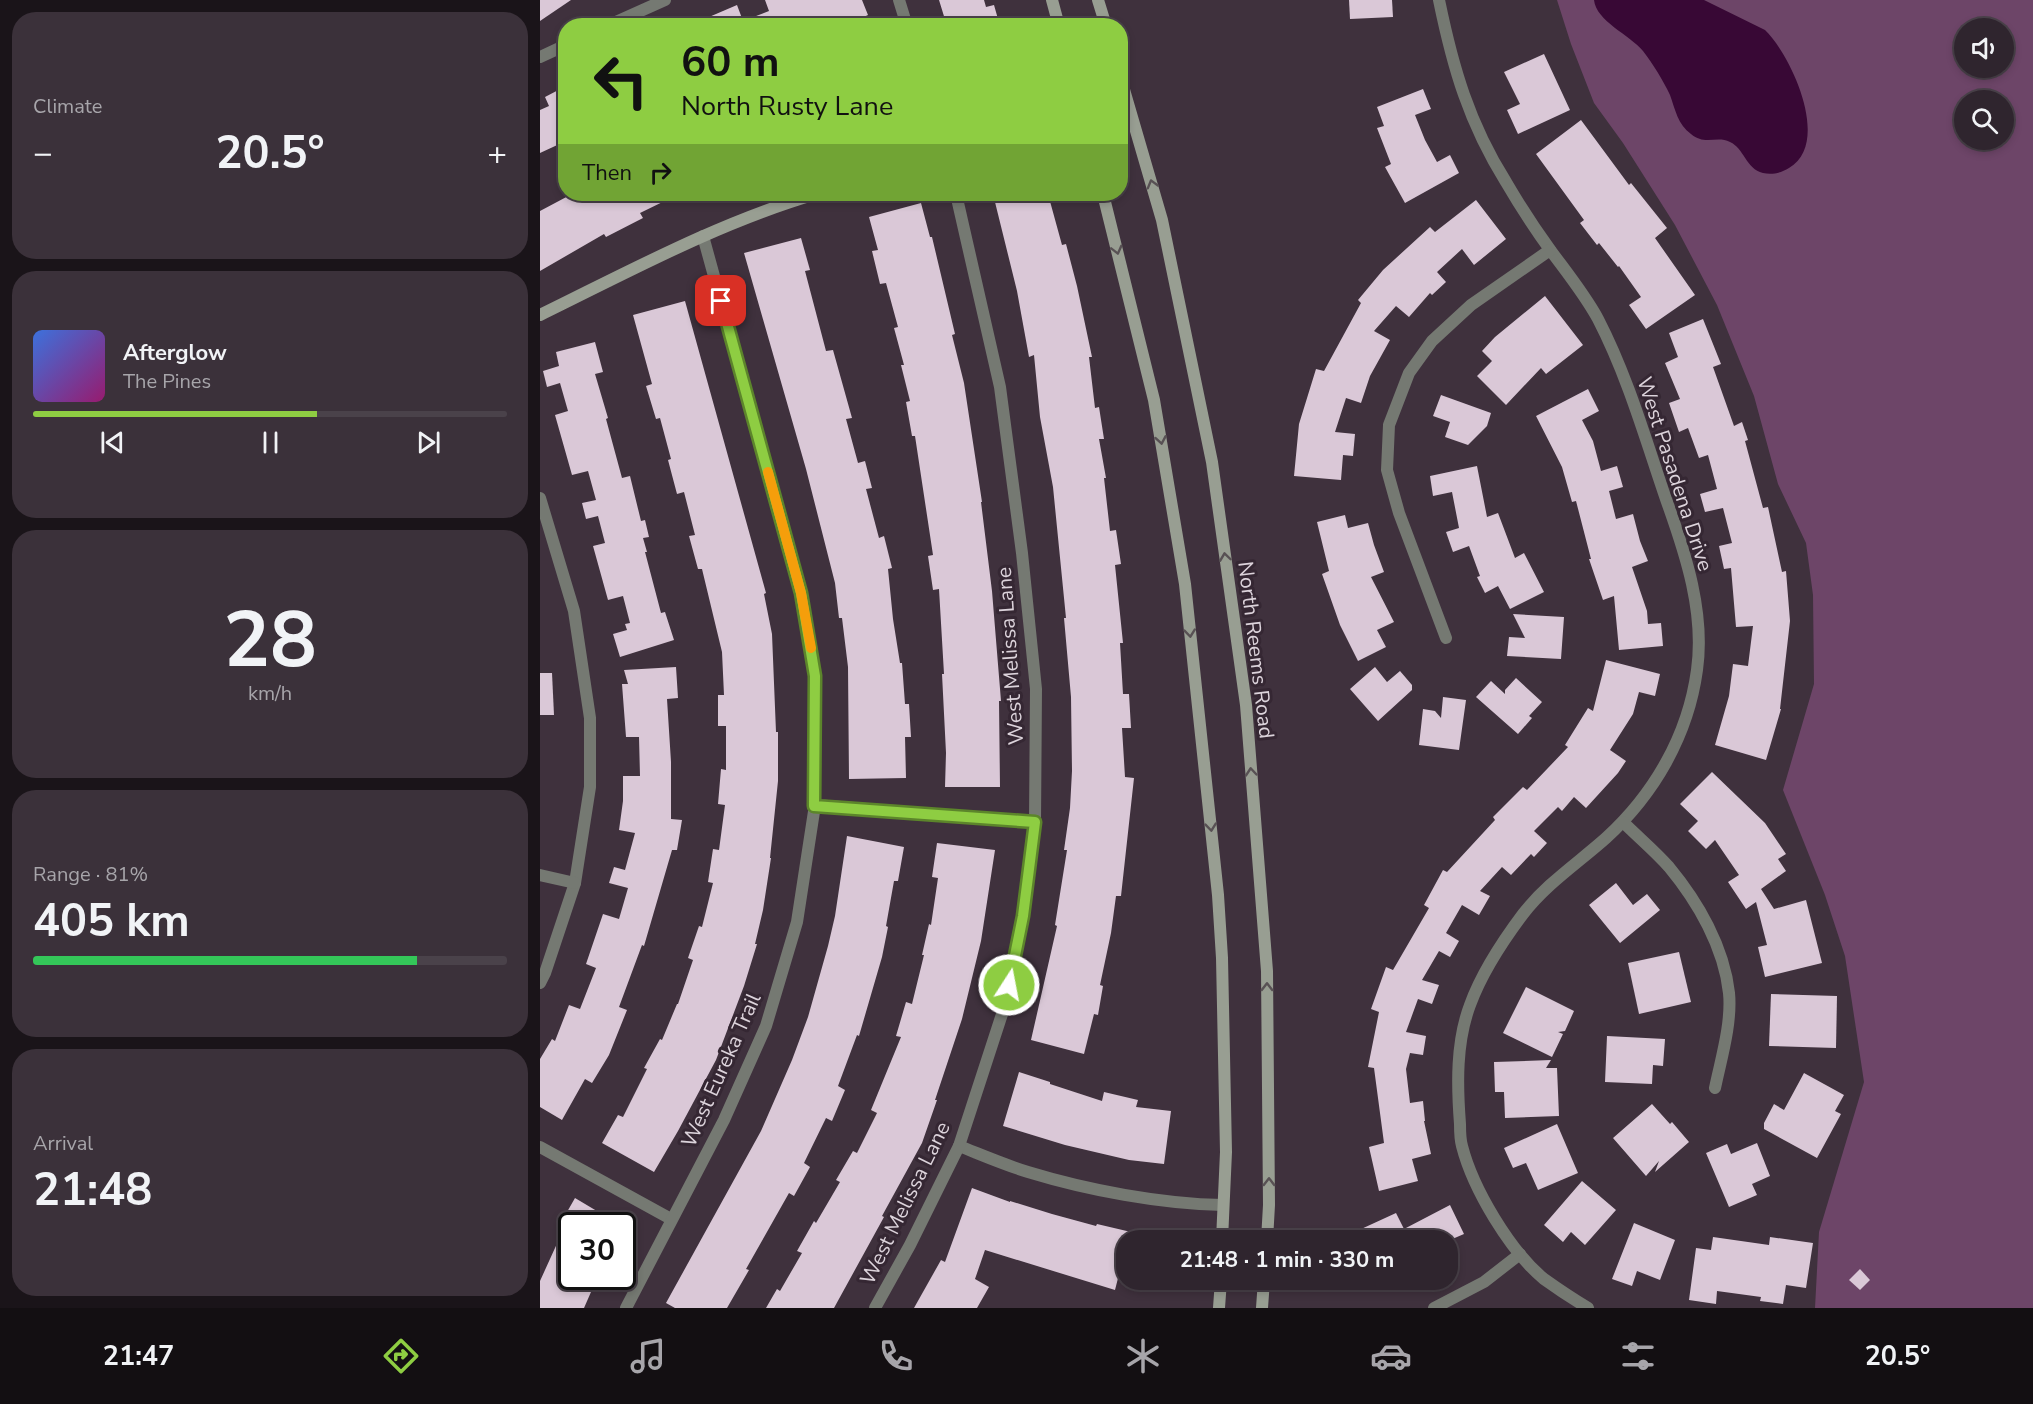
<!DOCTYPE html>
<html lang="en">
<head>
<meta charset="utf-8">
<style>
  :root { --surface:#2f252e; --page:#3b313a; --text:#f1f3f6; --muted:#a7a5aa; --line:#4a424a; --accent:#8ecd42 }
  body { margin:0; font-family:"Nunito Sans",sans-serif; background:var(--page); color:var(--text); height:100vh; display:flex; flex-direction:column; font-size:22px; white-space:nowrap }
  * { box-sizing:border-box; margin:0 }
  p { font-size:20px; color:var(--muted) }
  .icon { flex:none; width:33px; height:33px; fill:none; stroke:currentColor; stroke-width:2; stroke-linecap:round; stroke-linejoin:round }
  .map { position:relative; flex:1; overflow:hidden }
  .side { display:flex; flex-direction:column; gap:12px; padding:12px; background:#1a1419; width:540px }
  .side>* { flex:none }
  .hud { position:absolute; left:18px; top:18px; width:570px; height:183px; border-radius:24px; box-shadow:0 3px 9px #0003,0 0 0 2px var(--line); background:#8ecd42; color:#111; overflow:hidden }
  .fabs { position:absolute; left:1414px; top:18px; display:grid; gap:12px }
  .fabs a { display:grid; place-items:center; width:60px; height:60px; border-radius:50%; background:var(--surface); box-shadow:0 3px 9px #0003,0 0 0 2px var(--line); font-size:30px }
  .speed { position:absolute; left:18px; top:1212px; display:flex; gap:12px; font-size:30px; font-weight:700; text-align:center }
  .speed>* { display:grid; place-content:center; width:78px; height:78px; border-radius:50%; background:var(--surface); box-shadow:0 3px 9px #0003,0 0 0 2px var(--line); line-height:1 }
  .speed .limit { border:3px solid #111; border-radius:9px; background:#fff; color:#111 }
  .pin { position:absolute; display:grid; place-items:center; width:51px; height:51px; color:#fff; margin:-26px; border-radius:12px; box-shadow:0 3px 9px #0006 }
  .me { position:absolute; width:66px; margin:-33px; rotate:11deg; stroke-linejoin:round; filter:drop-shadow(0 0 4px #0008) }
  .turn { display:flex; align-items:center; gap:21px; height:126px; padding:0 24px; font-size:27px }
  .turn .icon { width:78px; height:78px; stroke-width:2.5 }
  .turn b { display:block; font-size:42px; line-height:51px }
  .then { display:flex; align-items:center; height:57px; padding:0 24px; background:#0003; gap:12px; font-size:22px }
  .big { font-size:45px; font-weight:700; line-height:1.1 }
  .side .card { flex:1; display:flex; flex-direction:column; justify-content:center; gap:9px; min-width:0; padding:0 21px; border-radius:24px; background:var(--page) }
  .side .dial { align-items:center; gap:0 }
  .dial b { font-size:78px; line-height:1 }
  .song { display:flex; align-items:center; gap:18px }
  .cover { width:72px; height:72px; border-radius:9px; background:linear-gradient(135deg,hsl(220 70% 55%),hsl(320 70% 35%)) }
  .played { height:6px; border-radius:3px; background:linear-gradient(90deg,var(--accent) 60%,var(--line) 60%) }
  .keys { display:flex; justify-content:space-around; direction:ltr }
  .heat { display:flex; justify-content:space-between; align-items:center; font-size:33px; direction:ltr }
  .charge { height:9px; border-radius:4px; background:linear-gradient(90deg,#34c759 81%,var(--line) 0) }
  .trip { position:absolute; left:576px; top:1230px; width:342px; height:60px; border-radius:24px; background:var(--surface); box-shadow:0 3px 9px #0003,0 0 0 2px var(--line); font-weight:700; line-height:60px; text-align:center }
  .tab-bar { display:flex; height:96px; justify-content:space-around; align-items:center; background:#130f12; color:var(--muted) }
  .tab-bar .icon { width:42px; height:42px }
  .tab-bar .current { color:var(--accent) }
  .tab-bar b { font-size:27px; color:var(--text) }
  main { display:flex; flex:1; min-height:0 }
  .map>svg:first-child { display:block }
  .green { fill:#6d4568; fill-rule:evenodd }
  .water { fill:#380835 }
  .building { fill:#dac8d7 }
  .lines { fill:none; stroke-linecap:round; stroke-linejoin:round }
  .street { stroke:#757972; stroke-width:12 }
  .secondary { stroke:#989e92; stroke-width:12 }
  .oneway { stroke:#585154 }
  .route-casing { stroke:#5c852b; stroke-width:15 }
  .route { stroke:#8ecd42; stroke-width:10 }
  .slow { stroke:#f59e0b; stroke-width:10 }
  .labels { text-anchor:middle; stroke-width:6; stroke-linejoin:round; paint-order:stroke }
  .street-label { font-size:21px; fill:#dcd3db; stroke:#352733 }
</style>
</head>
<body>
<main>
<section class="side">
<div class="card"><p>Climate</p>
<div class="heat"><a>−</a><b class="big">20.5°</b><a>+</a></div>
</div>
<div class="card">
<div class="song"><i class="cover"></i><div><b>Afterglow</b><p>The Pines</p></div></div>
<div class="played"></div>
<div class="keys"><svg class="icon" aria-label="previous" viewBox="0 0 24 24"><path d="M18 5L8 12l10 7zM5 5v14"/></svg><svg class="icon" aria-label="pause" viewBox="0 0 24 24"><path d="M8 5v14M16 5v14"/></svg><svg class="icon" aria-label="next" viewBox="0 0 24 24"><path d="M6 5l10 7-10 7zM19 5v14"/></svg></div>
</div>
<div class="card dial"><b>28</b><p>km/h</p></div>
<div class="card"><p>Range · 81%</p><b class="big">405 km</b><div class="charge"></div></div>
<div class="card"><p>Arrival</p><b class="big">21:48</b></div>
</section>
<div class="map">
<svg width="1493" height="1308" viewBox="0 0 1493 1308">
  <rect width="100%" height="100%" fill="#3f313d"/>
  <!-- green -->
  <path class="green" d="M1017,0H1493V1308H1275L1279,1232L1324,1082L1305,956L1285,895L1243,790L1274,684L1273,595L1266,543L1238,484L1214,396L1177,305L1135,225L1083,143L1054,103L1031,44ZM1425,28H1464V68H1425ZM1425,100H1464V140H1425Z"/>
  <!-- water -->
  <path class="water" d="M1054,0H1164L1225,30C1251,55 1292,143 1249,168C1241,173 1232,175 1223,173C1206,169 1204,148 1190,142C1177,135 1165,146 1151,134C1138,125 1135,109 1130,95C1123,80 1113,64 1103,51C1090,35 1056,21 1054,0Z"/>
  <!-- building -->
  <g class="building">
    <polygon points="0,0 31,0 0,21"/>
    <polygon points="225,0 322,0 328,15 304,26 148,26 197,5 203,21 229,11"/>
    <polygon points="399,0 444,0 446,7 454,5 460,26 407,26"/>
    <polygon points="809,0 852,0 853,17 810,19"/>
    <polygon points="1004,54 1030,110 978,134 967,110 980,104 964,72"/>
    <polygon points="26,86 26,141 0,153 0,110 9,106 5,97"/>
    <polygon points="883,89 891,109 875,115 885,140 897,162 910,155 919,173 865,203 845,167 851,164 837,128 844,126 837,107"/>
    <polygon points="1041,120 1089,185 1091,183 1127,228 1115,238 1155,295 1106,329 1089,305 1101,297 1079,266 1078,267 1059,243 1057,245 1040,223 1044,220 996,154"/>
    <polygon points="32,194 36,194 41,201 56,194 139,194 100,213 103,218 66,237 64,234 0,271 0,211"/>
    <polygon points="453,194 508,194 522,245 526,244 537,286 552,357 549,357 555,408 559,407 564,439 559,439 566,478 564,478 570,531 576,530 581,564 575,565 583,643 580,643 583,694 589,694 591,728 582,728 585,777 594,778 581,896 576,896 571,933 560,985 563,986 558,1015 554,1014 544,1054 491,1040 517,926 515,925 527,850 524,850 530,808 532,771 531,697 524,618 526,618 513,487 500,417 494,355 489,357 477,291"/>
    <polygon points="936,200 966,239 934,265 922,249 897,272 906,282 892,295 890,293 869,317 856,306 834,331 850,340 830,376 821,403 806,398 795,432 815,434 813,456 803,455 801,480 754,476 759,424 776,369 784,371 821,303 818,300 843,270 890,227 895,232"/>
    <polygon points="381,203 390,237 392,237 415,334 412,335 424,383 442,502 441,502 452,591 461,701 459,701 460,787 405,787 406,753 402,674 404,674 399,589 393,590 388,556 393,555 375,436 372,436 366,402 370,401 361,365 364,365 354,328 358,327 346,283 340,284 332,251 338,250 329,217"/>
    <polygon points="261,238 270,270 265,271 286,351 293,350 312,418 306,419 318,463 325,461 332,488 326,489 339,538 344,536 352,568 348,569 353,619 360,663 362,663 365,704 369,704 371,737 365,737 366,778 309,779 308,667 302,618 299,618 295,583 266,469 204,253"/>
    <polygon points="1005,296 1043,345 1006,374 1001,368 966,405 937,376 952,361 942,351 955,337"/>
    <polygon points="145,301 226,593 224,594 232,634 236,732 238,732 238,781 230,858 231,858 223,910 215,944 217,944 204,986 176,1060 138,1131 114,1172 62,1143 78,1115 83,1117 107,1069 104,1068 120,1039 122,1040 137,1004 138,1004 153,960 148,958 159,926 162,927 173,883 168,882 173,849 179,850 185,805 178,804 181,769 186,770 186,726 178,726 178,695 184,695 182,652 162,569 158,569 149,536 155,535 144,492 137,494 128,460 131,459 120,418 116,419 106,386 112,384 93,315"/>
    <polygon points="1163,319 1181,364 1173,367 1194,426 1202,422 1208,440 1205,441 1223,508 1228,507 1242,572 1246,571 1250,621 1240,709 1241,709 1226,760 1175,745 1189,696 1193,664 1208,666 1213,626 1196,627 1191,568 1184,569 1179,546 1192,543 1183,508 1165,512 1160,494 1177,489 1168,455 1159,458 1148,428 1139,432 1129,403 1140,399 1125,363 1138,357 1129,333"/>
    <polygon points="55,342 63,372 55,374 68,418 66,419 82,478 90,476 101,521 105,520 109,537 103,538 107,552 105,552 121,613 125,612 134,640 80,657 73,634 87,630 85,624 90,623 83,596 68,600 53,546 65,543 58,516 46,519 42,503 56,500 48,471 32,475 15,415 28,411 20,383 7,387 3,371 19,366 16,352"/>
    <polygon points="1048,389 1059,411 1042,420 1053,441 1061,471 1077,466 1083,487 1069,491 1076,519 1093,514 1100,541 1108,561 1092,567 1107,611 1108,624 1121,623 1123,646 1079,650 1074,596 1063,600 1049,559 1051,559 1036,501 1032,502 1022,467 996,416"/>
    <polygon points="901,395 951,413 947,426 928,445 905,437 910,422 893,416"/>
    <polygon points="937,466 947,517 958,513 975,558 984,553 1004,592 970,609 958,586 945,593 937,577 940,576 929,546 913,552 906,532 919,528 912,492 893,496 890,476"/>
    <polygon points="805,515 808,528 828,523 834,545 844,572 831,577 854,622 837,630 846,647 818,661 800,625 782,574 789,571 777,522"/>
    <polygon points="973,614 1024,617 1021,659 967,656 969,637 985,638"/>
    <polygon points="1066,660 1120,674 1115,696 1099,692 1093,714 1070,750 1086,761 1078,773 1046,808 1034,797 1022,811 1018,807 994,831 1007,843 994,857 991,854 971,875 962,867 940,891 950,896 939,915 922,905 906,933 919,941 910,957 899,951 882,980 899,985 892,1004 878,999 866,1032 886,1036 883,1055 870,1053 866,1069 870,1103 883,1101 885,1121 884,1121 891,1154 872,1159 878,1181 839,1191 829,1147 844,1143 834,1068 828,1067 839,1012 831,1009 846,967 853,970 889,908 884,905 903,870 907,872 955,820 953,817 983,787 987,790 1028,747 1025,745 1048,708 1053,711"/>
    <polygon points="136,667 138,698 127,699 131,762 131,819 142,820 137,850 132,850 104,946 102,945 79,1007 87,1010 69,1055 52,1083 45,1079 22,1120 0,1107 0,1059 12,1039 15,1041 29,1005 40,1009 56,968 46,964 63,914 79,919 88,888 69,883 74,867 85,870 95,833 79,830 83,801 83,776 100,776 99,737 86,737 82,684 88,684 84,670"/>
    <polygon points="835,667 847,682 860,671 872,685 872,690 838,721 810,689"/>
    <polygon points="0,673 12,673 14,715 0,715"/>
    <polygon points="976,678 1002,702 989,716 992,718 978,734 936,697 951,681 965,694 965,690"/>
    <polygon points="903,697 926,700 919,750 879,745 883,709 895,711 901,718"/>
    <polygon points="1172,772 1225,823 1246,854 1238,859 1246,871 1221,889 1234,909 1266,900 1282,963 1225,977 1218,947 1227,945 1216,902 1206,909 1188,882 1199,875 1175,840 1166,849 1148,831 1158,821 1140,804"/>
    <polygon points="307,836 364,847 358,881 354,881 346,926 348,927 342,957 319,1036 317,1035 298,1086 305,1090 292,1121 286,1118 264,1163 270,1167 254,1196 249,1193 206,1269 209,1270 187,1308 135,1308 126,1303 221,1131 252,1060 268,1017 288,946 295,916"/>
    <polygon points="397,843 455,850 441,941 422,1019 395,1100 397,1100 382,1143 342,1216 344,1217 294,1308 226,1308 237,1289 240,1291 262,1253 257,1251 274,1221 276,1223 300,1182 296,1180 313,1151 317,1153 337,1113 331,1110 361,1037 356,1036 366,1002 372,1004 384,955 382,955 389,924 391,925 398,878 392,877"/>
    <polygon points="1076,883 1093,905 1107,894 1120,910 1080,943 1049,905"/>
    <polygon points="1139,952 1151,1002 1099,1014 1088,963"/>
    <polygon points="986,987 1034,1011 1025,1031 1018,1032 1023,1034 1012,1057 963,1033"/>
    <polygon points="1231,994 1297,996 1296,1048 1229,1046"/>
    <polygon points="1067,1036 1125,1039 1123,1066 1113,1065 1112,1084 1065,1082"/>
    <polygon points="1011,1060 1006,1068 1017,1068 1019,1116 965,1118 964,1092 955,1092 954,1062"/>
    <polygon points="479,1072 510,1082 510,1084 562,1101 564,1092 598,1100 596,1107 631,1111 624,1164 589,1160 525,1145 463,1126"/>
    <polygon points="1264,1073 1304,1095 1295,1111 1301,1114 1277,1158 1224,1129 1224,1123 1234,1104 1244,1110"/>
    <polygon points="1112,1104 1130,1124 1132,1122 1149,1142 1115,1172 1119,1161 1106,1176 1073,1138"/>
    <polygon points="1017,1124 1038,1173 998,1190 986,1163 973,1168 964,1148"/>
    <polygon points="1217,1143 1230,1176 1212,1184 1217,1195 1189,1207 1166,1153 1187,1144 1191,1154"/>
    <polygon points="1042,1181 1076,1210 1045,1245 1031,1232 1023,1242 1004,1225"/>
    <polygon points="432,1188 470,1202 470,1201 512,1214 556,1226 557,1224 591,1232 588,1240 586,1240 586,1247 575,1290 445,1250 435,1279 449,1287 437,1308 374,1308 401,1260 405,1262"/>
    <polygon points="35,1198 82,1226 32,1226 32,1276 58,1276 44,1308 0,1308 0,1281 25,1226 19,1226"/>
    <polygon points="910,1205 924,1234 910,1240 824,1240 819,1230 856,1213 864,1229"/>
    <polygon points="1094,1223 1135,1240 1120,1280 1097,1271 1092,1286 1072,1279"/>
    <polygon points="1173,1237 1229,1245 1230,1237 1273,1243 1266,1288 1246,1285 1243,1304 1220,1301 1221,1297 1177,1291 1176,1304 1149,1300 1156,1248 1171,1250"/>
    <polygon points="1320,1269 1330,1280 1320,1290 1309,1280"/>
  </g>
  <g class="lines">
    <!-- street -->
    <g class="street">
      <polyline points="359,0 367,26"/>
      <path d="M899,0C913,68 929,123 966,182C980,206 995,229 1011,251C1028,274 1045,295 1058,319C1088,377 1106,441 1127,502C1146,555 1165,613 1157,670C1148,736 1114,794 1066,838C1038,863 1006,884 983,914C962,942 942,972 930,1005C916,1042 917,1085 920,1124C920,1131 920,1139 922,1146C933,1189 970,1251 1004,1279C1018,1289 1033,1299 1048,1308"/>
      <polyline points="67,26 125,0"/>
      <polyline points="0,57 26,45"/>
      <polyline points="0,498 34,611 50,718 50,787 35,883 5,973 0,983"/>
      <polyline points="906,638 859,513 847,470 849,425 869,373 892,341 931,305 1010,250"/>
      <polyline points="275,805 495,822"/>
      <path d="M1083,822C1098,837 1115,851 1129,867C1158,902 1184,947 1189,993C1192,1023 1181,1059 1175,1088"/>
      <polyline points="0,875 35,883"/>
      <path d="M419,1146C442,1155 465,1165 488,1172C547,1190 621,1204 683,1205"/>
      <polyline points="0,1147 131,1219"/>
      <polyline points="86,1308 184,1120 226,1026 257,922 275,805 275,676 261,593 163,236"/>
      <polyline points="335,1308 370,1245 419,1146 464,1008 483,916 495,822 496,689 482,553 460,387 416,194"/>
      <polyline points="894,1308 944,1282 980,1254"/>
    </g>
    <!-- secondary -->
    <g class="secondary">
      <polyline points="512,0 519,26"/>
      <polyline points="558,0 566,26"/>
      <polyline points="580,76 622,220 672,462 706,705 727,971 729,1205 727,1240"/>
      <polyline points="563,194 614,400 645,584 678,895 682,958 686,1152 682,1240"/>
      <path d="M0,315C90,271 180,222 276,194"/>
      <polyline points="679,1308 681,1280"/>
      <polyline points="722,1308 724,1280"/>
    </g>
  </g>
  <!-- one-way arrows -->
  <defs><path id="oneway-chevron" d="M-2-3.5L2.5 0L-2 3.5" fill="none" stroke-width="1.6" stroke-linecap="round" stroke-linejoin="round" transform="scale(1.5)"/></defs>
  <g class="oneway">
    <use href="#oneway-chevron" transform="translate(612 184) rotate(-106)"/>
    <use href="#oneway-chevron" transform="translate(577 250) rotate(76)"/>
    <use href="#oneway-chevron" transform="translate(621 440) rotate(80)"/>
    <use href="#oneway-chevron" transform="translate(685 557) rotate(-98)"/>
    <use href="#oneway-chevron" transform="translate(650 633) rotate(84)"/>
    <use href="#oneway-chevron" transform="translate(711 772) rotate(-95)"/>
    <use href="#oneway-chevron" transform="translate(671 827) rotate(84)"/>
    <use href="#oneway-chevron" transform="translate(727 987) rotate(-90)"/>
    <use href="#oneway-chevron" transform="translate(729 1182) rotate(-90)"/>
  </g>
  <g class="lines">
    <!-- route casing -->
    <g class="route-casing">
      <polyline id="route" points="181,301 261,593 275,676 274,806 495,822 483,916 469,985"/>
    </g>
    <!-- route -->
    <use href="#route" class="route"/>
    <!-- slow -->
    <polyline class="slow" points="228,472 261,593 271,648"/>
  </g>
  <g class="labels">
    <!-- street labels -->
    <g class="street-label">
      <text transform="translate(1135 474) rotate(72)" y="7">West Pasadena Drive</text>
      <text transform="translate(716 650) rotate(83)" y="7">North Reems Road</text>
      <text transform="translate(470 656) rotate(-94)" y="7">West Melissa Lane</text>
      <text transform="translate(181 1070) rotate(-66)" y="7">West Eureka Trail</text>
      <text transform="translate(365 1203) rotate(-64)" y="7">West Melissa Lane</text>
    </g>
  </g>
</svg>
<div class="fabs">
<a><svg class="icon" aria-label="sound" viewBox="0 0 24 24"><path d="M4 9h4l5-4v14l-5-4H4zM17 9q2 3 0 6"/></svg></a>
<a><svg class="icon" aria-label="search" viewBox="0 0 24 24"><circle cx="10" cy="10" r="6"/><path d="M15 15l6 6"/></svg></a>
</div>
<div class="speed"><div class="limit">30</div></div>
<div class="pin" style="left:181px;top:301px;background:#d93025"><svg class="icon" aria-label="arrive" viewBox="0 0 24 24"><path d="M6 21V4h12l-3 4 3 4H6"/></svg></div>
<svg class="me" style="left:469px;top:985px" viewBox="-20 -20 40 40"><circle r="17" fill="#8ecd42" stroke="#fff" stroke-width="3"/><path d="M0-11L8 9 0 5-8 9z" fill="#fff"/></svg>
<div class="trip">21:48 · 1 min · 330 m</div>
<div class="hud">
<div class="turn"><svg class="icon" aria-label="left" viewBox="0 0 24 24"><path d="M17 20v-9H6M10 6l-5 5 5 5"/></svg><div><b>60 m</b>North Rusty Lane</div></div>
<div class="then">Then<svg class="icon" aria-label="right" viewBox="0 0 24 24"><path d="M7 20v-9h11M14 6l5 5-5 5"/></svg></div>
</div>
</div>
</main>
<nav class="tab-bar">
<b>21:47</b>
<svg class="icon current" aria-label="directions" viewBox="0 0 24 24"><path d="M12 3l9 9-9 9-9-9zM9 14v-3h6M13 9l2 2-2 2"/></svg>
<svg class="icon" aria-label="music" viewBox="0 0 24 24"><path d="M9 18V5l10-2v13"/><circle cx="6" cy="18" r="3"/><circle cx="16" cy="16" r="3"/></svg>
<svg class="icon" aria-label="phone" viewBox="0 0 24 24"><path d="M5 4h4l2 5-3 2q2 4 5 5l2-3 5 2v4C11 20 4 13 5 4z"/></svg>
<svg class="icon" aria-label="climate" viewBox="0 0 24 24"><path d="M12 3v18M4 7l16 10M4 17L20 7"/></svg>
<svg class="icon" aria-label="car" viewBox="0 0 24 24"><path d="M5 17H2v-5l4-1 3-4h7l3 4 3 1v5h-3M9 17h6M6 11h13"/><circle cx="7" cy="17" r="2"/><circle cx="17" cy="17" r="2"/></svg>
<svg class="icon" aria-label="filters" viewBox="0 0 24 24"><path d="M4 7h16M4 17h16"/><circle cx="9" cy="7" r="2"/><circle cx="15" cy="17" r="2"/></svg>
<b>20.5°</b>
</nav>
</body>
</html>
